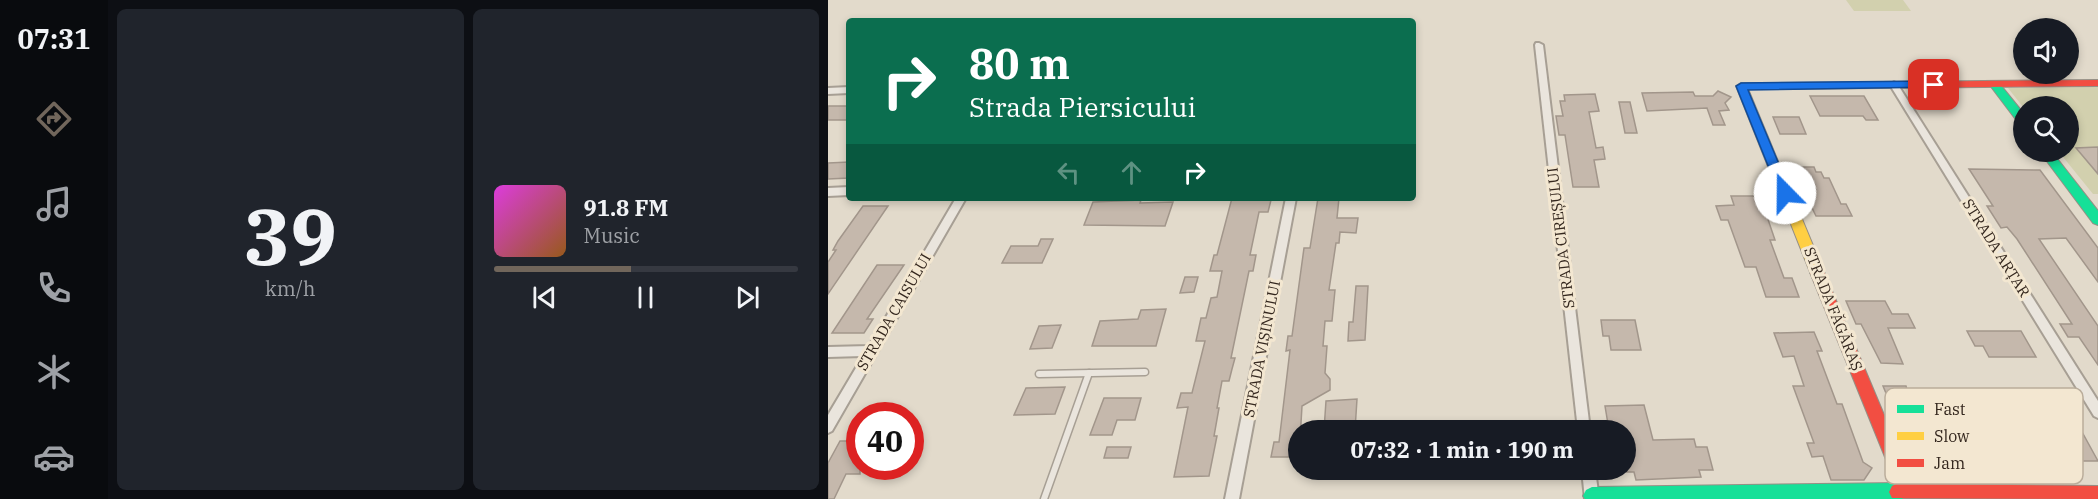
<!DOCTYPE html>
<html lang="en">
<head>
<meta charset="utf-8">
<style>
  :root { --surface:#171b24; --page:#20242c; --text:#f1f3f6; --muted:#9ea1a6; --line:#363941; --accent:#71665b }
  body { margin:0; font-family:"IBM Plex Serif",serif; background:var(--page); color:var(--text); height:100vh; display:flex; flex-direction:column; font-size:22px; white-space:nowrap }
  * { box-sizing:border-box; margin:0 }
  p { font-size:20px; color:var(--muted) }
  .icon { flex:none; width:33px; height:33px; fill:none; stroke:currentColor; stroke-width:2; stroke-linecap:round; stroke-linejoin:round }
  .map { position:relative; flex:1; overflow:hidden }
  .details { display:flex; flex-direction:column; gap:9px; padding:9px; background:#0d0f14; width:720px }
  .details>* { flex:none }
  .hud { position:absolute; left:18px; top:18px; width:570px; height:183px; border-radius:6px; box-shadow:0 3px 9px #0003; background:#0b6e4f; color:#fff; overflow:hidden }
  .tools { position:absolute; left:1185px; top:18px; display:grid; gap:12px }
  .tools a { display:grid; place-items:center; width:66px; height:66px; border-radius:50%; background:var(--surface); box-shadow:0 3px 9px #0003; font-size:30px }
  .speed { position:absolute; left:18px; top:402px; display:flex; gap:12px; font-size:30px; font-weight:700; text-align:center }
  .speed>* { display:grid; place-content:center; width:78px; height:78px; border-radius:50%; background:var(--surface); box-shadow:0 3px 9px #0003; line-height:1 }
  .speed .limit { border:9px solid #d22; background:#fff; color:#111 }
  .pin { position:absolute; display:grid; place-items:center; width:51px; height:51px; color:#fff; margin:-26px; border-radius:12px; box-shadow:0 3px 9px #0006 }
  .me { position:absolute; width:66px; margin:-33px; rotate:338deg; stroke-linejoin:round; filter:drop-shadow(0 0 4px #0008) }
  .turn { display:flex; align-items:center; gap:21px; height:126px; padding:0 24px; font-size:27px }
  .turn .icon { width:78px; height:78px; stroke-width:2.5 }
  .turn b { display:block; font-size:42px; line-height:51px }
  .lanes { display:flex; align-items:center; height:57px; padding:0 24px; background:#0003; justify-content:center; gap:30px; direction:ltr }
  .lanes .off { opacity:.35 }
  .details .card { flex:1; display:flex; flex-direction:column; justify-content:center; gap:9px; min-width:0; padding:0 21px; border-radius:9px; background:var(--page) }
  .details .dial { align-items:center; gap:0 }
  .dial b { font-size:78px; line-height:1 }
  .song { display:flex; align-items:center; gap:18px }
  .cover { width:72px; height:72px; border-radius:9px; background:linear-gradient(135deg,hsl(300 70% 55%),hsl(30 70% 35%)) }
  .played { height:6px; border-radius:3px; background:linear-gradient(90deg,var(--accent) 45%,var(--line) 45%) }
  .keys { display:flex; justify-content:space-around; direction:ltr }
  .details .tiles { flex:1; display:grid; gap:9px; grid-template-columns:repeat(2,1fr) }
  .trip { position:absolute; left:460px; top:420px; width:348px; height:60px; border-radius:30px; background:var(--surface); box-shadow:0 3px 9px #0003; font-weight:800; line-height:60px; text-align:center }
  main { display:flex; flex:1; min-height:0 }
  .menu { display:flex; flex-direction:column; width:108px; justify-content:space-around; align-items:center; background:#090b0e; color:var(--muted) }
  .menu .icon { width:42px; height:42px }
  .menu .current { color:var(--accent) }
  .menu b { font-size:27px; color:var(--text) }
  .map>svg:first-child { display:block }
  .green { fill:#d2d0ae }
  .building { fill:#c5b8ac; stroke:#a2968b; stroke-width:1.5 }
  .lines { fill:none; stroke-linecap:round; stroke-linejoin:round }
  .lane-casing { stroke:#a79f94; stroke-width:9 }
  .street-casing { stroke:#a79f94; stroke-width:4 }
  .fast-casing { stroke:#968f85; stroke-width:2 }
  .slow-casing { stroke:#968f85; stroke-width:2 }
  .jam-casing { stroke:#968f85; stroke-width:2 }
  .lane { stroke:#eae5dd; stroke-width:6 }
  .street { fill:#eae5dd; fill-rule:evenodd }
  .fast { fill:#16e098; fill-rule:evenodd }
  .slow { fill:#ffcf43; fill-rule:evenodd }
  .jam { fill:#f24e42; fill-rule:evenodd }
  .route { fill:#1a73e8; stroke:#114b97; stroke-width:1.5 }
  .labels { text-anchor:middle; stroke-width:6; stroke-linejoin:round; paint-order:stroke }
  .street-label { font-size:15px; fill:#34271e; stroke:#f3e7d1 }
  .key { fill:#f3e7d1; stroke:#baad9b; stroke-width:1.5 }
  .key-label { font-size:16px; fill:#34271e }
</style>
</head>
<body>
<main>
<nav class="menu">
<b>07:31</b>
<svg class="icon current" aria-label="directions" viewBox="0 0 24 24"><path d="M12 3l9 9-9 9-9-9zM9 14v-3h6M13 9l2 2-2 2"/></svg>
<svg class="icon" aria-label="music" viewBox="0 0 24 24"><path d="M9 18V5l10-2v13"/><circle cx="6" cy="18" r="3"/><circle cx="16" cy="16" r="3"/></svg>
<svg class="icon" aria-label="phone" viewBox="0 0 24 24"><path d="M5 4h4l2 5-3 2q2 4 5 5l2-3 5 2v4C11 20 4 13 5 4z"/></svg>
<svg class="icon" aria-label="climate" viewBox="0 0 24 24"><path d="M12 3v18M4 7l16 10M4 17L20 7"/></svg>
<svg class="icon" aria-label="car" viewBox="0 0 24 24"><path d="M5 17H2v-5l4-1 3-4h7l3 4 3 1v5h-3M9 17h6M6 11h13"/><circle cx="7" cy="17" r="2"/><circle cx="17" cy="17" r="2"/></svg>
</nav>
<section class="details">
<div class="tiles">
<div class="card dial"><b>39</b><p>km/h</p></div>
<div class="card">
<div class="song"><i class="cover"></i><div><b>91.8 FM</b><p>Music</p></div></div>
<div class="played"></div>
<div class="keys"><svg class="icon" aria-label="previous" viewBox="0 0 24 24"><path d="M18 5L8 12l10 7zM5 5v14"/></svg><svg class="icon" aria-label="pause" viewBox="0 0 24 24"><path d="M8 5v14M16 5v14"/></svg><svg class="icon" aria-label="next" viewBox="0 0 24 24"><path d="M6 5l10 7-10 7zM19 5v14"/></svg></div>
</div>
</div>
</section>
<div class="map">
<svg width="1270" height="499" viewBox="0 0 1270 499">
  <rect width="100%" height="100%" fill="#e2dacb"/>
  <!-- green -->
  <g class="green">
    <polygon points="1018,0 1075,0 1083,11 1026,11"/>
    <polygon points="1270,87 1270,194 1265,194 1231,152 1240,152 1240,106 1195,107 1180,88"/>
  </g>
  <!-- building -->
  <g class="building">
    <polygon points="890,91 903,97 897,103 901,110 891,111 897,125 885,125 879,108 819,111 814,93 865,92 867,96 885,96"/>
    <polygon points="767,94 771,111 761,112 768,148 775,147 777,159 766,160 771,187 745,187 737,135 731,135 728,116 735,116 732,101 737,101 736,95"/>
    <polygon points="982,96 1036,96 1050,120 1038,120 1035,116 992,116"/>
    <polygon points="791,102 802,102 809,133 797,133"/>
    <rect x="0" y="106" width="21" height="14"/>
    <polygon points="945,117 971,117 978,134 952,134"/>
    <polygon points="1270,147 1270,174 1248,148"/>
    <polygon points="21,162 21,178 0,179 0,163"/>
    <polygon points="964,167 986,167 988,172 993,172 996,178 1001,178 1013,204 1018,204 1024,216 988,216"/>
    <polygon points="1141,169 1212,170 1270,248 1270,282 1238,238 1211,239 1270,326 1270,365 1251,337 1240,337 1232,324 1244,324 1189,239 1179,227 1173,228 1159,206 1165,206"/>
    <polygon points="903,196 932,196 947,240 942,240 956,278 964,278 971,297 938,297 928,267 917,267 900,220 893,220 888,206 906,205"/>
    <polygon points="404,198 441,198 443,200 440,212 431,212 422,255 428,255 425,271 421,271 403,358 407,358 404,369 401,381 394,381 389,408 391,408 386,436 389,436 381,476 346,477 360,407 349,408 353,393 364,393 377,341 368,341 373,318 378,318 383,298 389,297 394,271 382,271 386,255 389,255"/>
    <polygon points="490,198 511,198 509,218 530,218 528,233 512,232 511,243 508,243 501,290 507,290 504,321 497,321 495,346 499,346 497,373 502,379 502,390 474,406 471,457 443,457 446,442 451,442 462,350 458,351 460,336 464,336 476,248 482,248"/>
    <polygon points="313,200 312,203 345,202 337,226 256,225 265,202"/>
    <polygon points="35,206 60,206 0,294 0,262 8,250 5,250 10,241"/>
    <polygon points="213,239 225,239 214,263 174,263 183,246 210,246"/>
    <polygon points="49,265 76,265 39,319 45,319 36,333 4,333"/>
    <polygon points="357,277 370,277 366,292 352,293"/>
    <polygon points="528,286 540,286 537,340 520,341 521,322 525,322"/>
    <polygon points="1018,301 1057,301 1064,314 1080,314 1087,328 1060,328 1075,364 1053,363 1033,324 1028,324"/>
    <polygon points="338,309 328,346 264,346 272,321 310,319 313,310"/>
    <polygon points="773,320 807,320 813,350 783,350 781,336 775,336"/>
    <polygon points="233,325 224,348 202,349 211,326"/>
    <polygon points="1139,331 1193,331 1208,357 1161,357 1155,346 1147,346"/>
    <polygon points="986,332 994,351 989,351 1009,404 1014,404 1035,462 1044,468 1036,480 1003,480 995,456 984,457 979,443 986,443 965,386 976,386 966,356 955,357 946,333"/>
    <polygon points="1055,386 1078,386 1079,390 1094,390 1101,406 1087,406 1089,410 1065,410"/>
    <polygon points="237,387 227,414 186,415 198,388"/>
    <polygon points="276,398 313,398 307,420 289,420 284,435 262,435"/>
    <polygon points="529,399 527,430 496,430 498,401"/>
    <polygon points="816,405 825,440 866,439 868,447 879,447 885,470 871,470 873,477 808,480 806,472 798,472 798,430 781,430 777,406"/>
    <polygon points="1199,412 1243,412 1270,461 1215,461 1217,465 1176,466 1181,476 1166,476 1155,455 1120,455 1124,463 1096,463 1085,439 1151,438 1144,423 1204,422"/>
    <polygon points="12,441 32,441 32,474 18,474 6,499 0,499 0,463"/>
    <polygon points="279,447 303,447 300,458 276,458"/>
  </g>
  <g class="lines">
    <!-- lane casing -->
    <g class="lane-casing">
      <g id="lane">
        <polyline points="211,374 317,372"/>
        <polyline points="216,499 261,373"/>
      </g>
    </g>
    <!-- street casing -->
    <g class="street-casing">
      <g id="street">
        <polygon points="708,43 711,43 715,45 762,430 750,430 707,45"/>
        <polygon points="1066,82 1070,85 1270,401 1270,418 1266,416 1062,85"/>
        <polygon points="21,87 21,93 0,94 0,88"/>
        <polygon points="21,187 21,195 0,196 0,188"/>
        <polygon points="128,198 138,198 4,431 0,433 0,415 35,356 0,357 0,347 41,346"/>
        <polygon points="458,198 468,198 411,499 397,499"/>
        <polygon points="754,470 767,470 771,499 757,499"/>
      </g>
    </g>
    <!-- fast casing -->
    <g class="fast-casing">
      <g id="fast">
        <polygon points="1166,81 1170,82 1196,114 1196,126 1192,125 1161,84"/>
        <polygon points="1212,152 1224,152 1270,211 1270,225 1265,223"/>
        <polygon points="1070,483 1076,486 1079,492 1074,499 757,499 755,496 758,490 764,487"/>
      </g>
    </g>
    <!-- slow casing -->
    <g class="slow-casing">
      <polygon id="slow" points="913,83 943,83 948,86 943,89 920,89 996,272 994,276 984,276 982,272 908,86"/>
    </g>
    <!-- jam casing -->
    <g class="jam-casing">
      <g id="jam">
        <polygon points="1270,80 1270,86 943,89 938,86 943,83"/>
        <polygon points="989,266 994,268 996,272 1085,484 1270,486 1270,499 1064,498 1061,492 1064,486 1068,484 982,272 984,268"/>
      </g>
    </g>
    <!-- lane -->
    <use href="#lane" class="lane"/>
    <!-- street -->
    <use href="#street" class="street"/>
    <!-- fast -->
    <use href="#fast" class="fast"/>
    <!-- slow -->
    <use href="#slow" class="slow"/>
    <!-- jam -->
    <use href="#jam" class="jam"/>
  </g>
  <!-- route -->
  <polygon class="route" points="1106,81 1112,85 1110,87 920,90 963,193 957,198 951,193 908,86 913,83"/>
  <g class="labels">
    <!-- street labels -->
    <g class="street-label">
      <text transform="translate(733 238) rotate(-97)" y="5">STRADA CIREȘULUI</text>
      <text transform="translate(1168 248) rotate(58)" y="5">STRADA ARȚAR</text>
      <text transform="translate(1005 309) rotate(68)" y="5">STRADA FĂGĂRAȘ</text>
      <text transform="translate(66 312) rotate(-60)" y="5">STRADA CAISULUI</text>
      <text transform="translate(434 349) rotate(-79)" y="5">STRADA VIȘINULUI</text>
    </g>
  </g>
  <!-- legend -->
  <rect x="1057" y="388" width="198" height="96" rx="9" class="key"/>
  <rect x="1069" y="405" width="27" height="8" fill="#16e098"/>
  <rect x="1069" y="432" width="27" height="8" fill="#ffcf43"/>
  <rect x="1069" y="459" width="27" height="8" fill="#f24e42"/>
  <g class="key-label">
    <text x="1106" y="415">Fast</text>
    <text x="1106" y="442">Slow</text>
    <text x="1106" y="469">Jam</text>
  </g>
</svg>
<div class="tools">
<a><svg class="icon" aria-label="sound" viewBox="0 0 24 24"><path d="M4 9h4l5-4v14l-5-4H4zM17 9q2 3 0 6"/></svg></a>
<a><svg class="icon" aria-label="search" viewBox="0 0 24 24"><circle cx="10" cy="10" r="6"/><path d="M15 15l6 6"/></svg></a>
</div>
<div class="speed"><div class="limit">40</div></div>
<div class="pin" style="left:1106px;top:85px;background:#d93025"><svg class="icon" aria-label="arrive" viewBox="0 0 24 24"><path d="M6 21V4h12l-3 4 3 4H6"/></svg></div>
<svg class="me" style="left:957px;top:193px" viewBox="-20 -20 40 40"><circle r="19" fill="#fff"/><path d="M0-13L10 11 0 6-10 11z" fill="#1a73e8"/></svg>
<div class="trip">07:32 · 1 min · 190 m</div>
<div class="hud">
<div class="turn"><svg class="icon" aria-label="right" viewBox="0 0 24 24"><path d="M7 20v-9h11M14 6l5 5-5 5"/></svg><div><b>80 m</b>Strada Piersicului</div></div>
<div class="lanes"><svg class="icon off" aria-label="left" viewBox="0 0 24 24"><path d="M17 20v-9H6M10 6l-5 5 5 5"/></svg><svg class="icon off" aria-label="ahead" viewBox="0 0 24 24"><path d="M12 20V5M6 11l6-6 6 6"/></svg><svg class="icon" aria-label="right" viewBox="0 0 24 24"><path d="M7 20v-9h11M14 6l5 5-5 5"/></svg></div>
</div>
</div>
</main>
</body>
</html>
